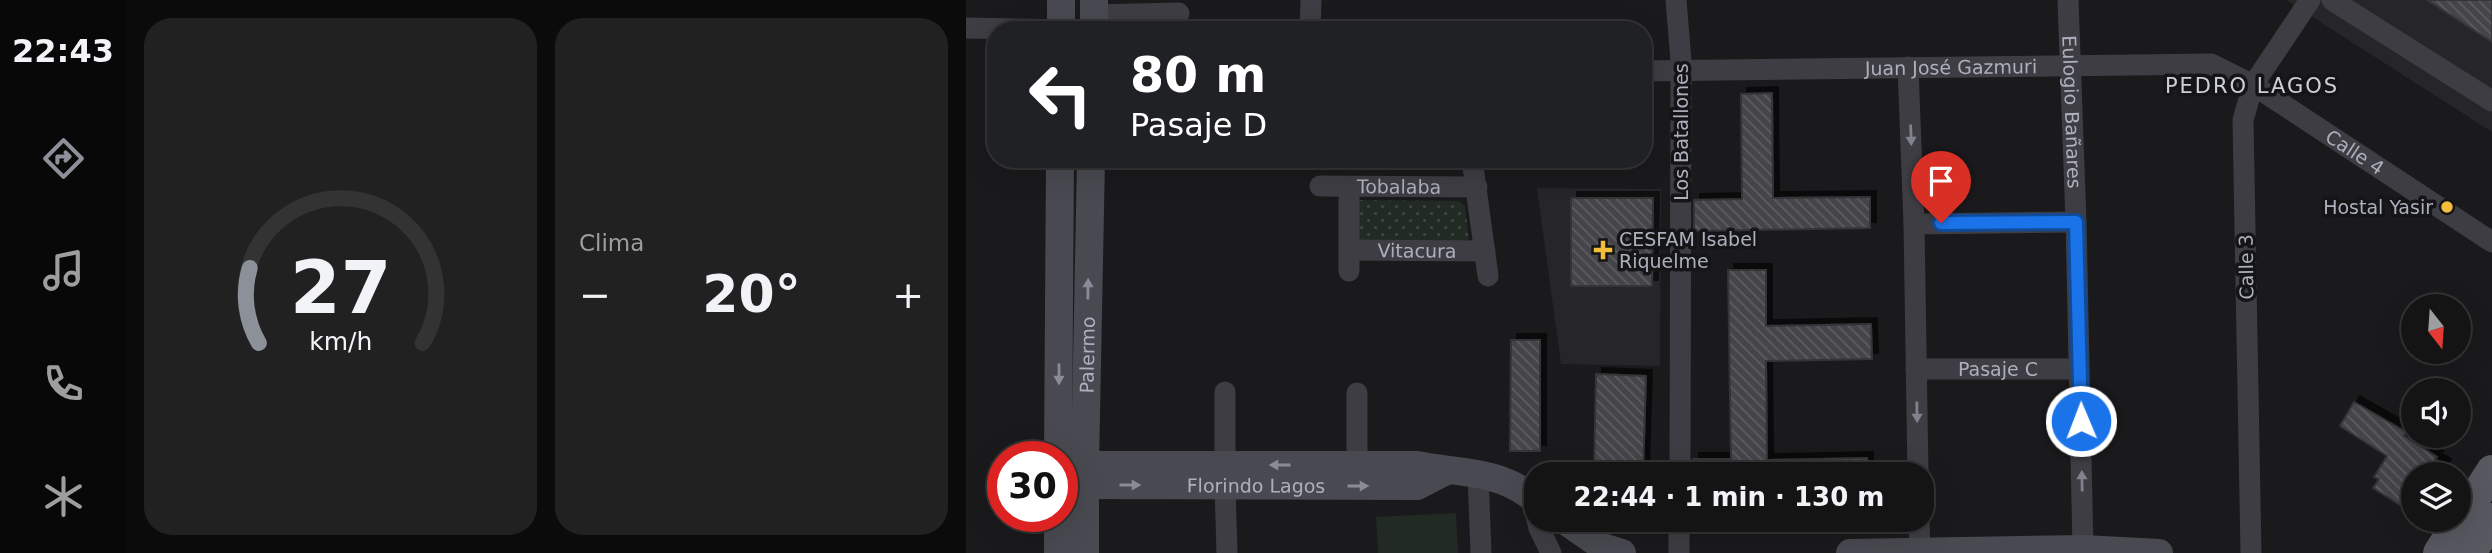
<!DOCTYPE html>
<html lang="es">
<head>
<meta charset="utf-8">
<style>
  :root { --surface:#141415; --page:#212122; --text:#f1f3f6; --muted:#9d9ea0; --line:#333334; --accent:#8c9099 }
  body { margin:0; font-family:"DejaVu Sans",sans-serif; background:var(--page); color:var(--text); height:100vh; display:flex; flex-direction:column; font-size:26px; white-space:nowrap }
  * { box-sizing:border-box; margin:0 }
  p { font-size:23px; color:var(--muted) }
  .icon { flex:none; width:38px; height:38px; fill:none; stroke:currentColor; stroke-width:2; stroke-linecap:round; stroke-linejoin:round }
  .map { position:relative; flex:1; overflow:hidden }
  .details { display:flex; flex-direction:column; gap:18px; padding:18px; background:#0b0b0c; width:840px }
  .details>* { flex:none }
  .top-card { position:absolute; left:21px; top:21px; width:665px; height:147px; border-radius:28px; box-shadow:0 7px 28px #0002,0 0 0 2px var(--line); background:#202124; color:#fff; overflow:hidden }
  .needle { width:46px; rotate:163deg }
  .buttons { position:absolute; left:1435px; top:294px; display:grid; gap:14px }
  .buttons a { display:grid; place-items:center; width:70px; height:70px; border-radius:50%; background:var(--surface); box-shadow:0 7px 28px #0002,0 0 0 2px var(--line); font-size:35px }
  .speed { position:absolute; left:21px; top:441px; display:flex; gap:14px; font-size:35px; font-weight:700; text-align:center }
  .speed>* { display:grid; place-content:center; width:91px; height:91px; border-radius:50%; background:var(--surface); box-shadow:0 7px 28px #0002,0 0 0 2px var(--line); line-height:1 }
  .speed .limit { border:10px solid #d22; background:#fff; color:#111 }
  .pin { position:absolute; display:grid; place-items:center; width:60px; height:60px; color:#fff; margin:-72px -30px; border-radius:50% 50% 50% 0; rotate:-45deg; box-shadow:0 0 7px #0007 }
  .pin .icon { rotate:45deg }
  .me { position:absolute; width:77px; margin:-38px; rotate:359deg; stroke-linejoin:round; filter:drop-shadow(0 0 5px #0008) }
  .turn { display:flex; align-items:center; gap:24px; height:147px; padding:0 28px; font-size:32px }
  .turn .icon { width:91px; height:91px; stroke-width:2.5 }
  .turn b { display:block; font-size:49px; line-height:60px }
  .big { font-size:52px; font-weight:700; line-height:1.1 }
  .details .tile { flex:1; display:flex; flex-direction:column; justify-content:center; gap:10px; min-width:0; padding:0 24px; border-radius:28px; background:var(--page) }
  .details .dial { align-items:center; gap:0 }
  .dial svg { height:182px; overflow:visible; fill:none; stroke:var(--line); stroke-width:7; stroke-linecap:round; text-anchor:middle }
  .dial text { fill:var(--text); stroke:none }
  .heat { display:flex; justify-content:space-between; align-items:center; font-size:38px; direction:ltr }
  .details .tiles { flex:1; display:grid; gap:18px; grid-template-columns:repeat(2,1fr) }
  .trip { position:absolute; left:558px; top:462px; width:410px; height:70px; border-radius:28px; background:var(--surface); box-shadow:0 7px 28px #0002,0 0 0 2px var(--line); font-weight:700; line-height:70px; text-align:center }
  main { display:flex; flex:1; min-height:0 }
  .tabs { display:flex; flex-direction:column; width:126px; justify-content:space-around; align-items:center; background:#080808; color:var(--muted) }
  .tabs .icon { width:49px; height:49px }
  .tabs .current { color:var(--accent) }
  .tabs b { font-size:32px; color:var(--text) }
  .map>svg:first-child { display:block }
  .built { fill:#262629 }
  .grass { fill:url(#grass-dots) }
  .pitch { fill:#212a23 }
  .building { fill:url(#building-back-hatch); stroke:#343438; stroke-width:2; filter:url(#shadow) }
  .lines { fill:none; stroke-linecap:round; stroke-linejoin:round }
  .street { stroke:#3d3d43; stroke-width:21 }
  .secondary { stroke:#494a51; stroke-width:28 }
  .primary { stroke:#575860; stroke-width:32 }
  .oneway { fill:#80828c }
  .oneway2 { fill:#898c97 }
  .route-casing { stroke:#114b97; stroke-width:18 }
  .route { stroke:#1a73e8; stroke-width:12 }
  .poi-dot { fill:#f3bf3b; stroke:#151517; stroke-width:2.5 }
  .labels { text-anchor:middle; stroke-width:7; stroke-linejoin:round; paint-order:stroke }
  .street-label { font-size:19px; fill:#acb0bc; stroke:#151517 }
  .poi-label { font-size:19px; fill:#acb0bc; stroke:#151517; text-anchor:end }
  .neighbourhood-label { font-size:21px; letter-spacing:2px; fill:#cdd0d8; stroke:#151517 }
</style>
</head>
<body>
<main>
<nav class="tabs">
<b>22:43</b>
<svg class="icon current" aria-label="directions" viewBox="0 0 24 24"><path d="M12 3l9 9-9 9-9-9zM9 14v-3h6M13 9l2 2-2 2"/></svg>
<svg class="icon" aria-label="music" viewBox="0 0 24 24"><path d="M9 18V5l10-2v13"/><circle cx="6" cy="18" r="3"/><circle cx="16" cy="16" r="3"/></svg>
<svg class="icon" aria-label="phone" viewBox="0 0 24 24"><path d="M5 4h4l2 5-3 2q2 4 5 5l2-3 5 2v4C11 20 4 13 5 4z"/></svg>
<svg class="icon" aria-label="climate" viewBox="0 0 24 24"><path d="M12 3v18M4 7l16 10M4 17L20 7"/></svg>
</nav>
<section class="details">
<div class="tiles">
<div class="tile dial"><svg viewBox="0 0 100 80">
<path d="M14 69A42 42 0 1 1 86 69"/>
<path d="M14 69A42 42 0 0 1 10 36" stroke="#8c9099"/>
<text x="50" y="56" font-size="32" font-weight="700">27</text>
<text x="50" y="72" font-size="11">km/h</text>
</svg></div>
<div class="tile"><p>Clima</p>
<div class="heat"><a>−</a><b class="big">20°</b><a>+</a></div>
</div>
</div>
</section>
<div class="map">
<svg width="1526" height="553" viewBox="0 0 1526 553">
  <defs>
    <pattern id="grass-dots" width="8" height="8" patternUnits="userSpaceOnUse" patternTransform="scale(1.75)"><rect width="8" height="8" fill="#212a23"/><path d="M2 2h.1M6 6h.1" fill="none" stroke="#3f4641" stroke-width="1.8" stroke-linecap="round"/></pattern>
    <pattern id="building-back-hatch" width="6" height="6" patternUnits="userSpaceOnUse" patternTransform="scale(1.75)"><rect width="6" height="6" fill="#444549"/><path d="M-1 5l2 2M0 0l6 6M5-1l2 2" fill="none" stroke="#5c5d61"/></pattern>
    <filter id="shadow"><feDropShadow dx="6" dy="-6" stdDeviation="0" flood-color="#0009"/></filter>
  </defs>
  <rect width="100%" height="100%" fill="#1a1a1c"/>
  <!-- built -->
  <g class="built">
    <polygon points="1320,0 1526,0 1526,132"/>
    <polygon points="571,188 695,189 694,366 595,364"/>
  </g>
  <!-- grass -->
  <polygon class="grass" points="392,200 493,201 499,206 503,241 392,244"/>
  <!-- pitch -->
  <polygon class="pitch" points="490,513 492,553 412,553 410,517"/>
  <!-- building -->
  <g class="building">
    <polygon points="1461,0 1526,0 1526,42"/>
    <polygon points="806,93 807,198 904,197 904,228 728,231 728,200 776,199 775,94"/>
    <polygon points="605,198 687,198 686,286 605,286"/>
    <polygon points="762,270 800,270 800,326 905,324 906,359 800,361 801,460 901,458 901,474 727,474 727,459 765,459"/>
    <polygon points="545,340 574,340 574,451 544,451"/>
    <polygon points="630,374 680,376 677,474 628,474"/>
    <polygon points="1388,402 1440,432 1438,436 1471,457 1469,459 1479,465 1473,474 1447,474 1447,513 1407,488 1413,479 1408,477 1421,456 1374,426"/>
  </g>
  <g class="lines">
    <!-- street -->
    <g class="street">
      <polyline points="710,0 715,61 714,474"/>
      <path id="s1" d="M1102,0L1110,222L1117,549"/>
      <polyline points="1366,0 1526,101"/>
      <polyline points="128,15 213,13"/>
      <polyline points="0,28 105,30"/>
      <polyline points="344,30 345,0"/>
      <polyline points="942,67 948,224 952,474"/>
      <path id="s2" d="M677,71L1245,64L1287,85L1526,242"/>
      <polyline points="506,159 522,276"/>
      <path id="s3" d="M354,186L511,187"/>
      <polyline points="383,187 383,271"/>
      <polyline points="948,224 1110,222"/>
      <path id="s4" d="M383,250L519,251"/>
      <path id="s5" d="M950,369H1113"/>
      <polyline points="259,465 259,392"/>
      <polyline points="391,465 391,393"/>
      <polyline points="512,475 515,553"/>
      <polyline points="259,486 261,553"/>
      <polyline points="571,520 573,528 585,553"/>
      <polyline points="953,520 954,553"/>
      <polyline points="713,553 713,520"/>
      <polyline points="1285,553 1277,120 1287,85 1344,0"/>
    </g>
    <!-- secondary -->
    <g class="secondary">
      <polyline points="95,30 95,0"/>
      <polyline points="128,30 128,0"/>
      <polyline points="92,457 94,159"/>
      <path d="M96,465H451C479,471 516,471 542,483C552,487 562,494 570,500"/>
      <path id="s6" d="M96,485L451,486L480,471"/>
      <polyline points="598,520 637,547 656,553"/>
      <polyline points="92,553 92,516"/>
      <path id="s7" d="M119,553V465L125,159"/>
      <polyline points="884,553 1117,549 1193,553"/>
    </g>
    <!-- primary -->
    <g class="primary">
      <polyline points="1473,553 1526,471"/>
      <polyline points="1504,553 1526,519"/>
    </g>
  </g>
  <!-- one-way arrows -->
  <defs><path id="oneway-solid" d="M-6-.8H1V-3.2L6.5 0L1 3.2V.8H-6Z" transform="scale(1.75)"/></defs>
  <g class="oneway">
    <use href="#oneway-solid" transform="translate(945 135) rotate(88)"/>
    <use href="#oneway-solid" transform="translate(951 412) rotate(89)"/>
    <use href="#oneway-solid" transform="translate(1116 481) rotate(-91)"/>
  </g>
  <g class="oneway2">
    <use href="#oneway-solid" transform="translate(122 289) rotate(-89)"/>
    <use href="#oneway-solid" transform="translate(93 374) rotate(90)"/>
    <use href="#oneway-solid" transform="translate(314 465) rotate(-180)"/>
    <use href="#oneway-solid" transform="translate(164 485)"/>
    <use href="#oneway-solid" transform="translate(392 486)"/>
  </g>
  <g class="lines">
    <!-- route casing -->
    <g class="route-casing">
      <polyline id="route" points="975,223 1110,222 1115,421"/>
    </g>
    <!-- route -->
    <use href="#route" class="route"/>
  </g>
  <!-- markers -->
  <g class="poi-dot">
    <circle cx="1481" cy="207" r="7"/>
    <path d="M633.5 239.5h7v7h7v7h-7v7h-7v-7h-7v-7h7z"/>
  </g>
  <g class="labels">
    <!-- street labels -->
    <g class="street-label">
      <text dy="7" stroke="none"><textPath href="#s2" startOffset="308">Juan José Gazmuri</textPath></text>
      <text dy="7" stroke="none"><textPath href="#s1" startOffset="112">Eulogio Bañares</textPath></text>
      <text transform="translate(715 132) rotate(-90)" y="7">Los Batallones</text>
      <text dy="7" stroke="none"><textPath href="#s2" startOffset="737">Calle 4</textPath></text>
      <text dy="7" stroke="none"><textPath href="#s3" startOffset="79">Tobalaba</textPath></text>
      <text dy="7" stroke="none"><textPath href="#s4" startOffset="68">Vitacura</textPath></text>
      <text transform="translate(1280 267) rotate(-91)" y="7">Calle 3</text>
      <text dy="7" stroke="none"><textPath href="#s7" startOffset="198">Palermo</textPath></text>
      <text dy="7" stroke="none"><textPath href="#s5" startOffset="82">Pasaje C</textPath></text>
      <text dy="7" stroke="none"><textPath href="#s6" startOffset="194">Florindo Lagos</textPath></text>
    </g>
    <!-- poi labels -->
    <g class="poi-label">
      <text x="1467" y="214">Hostal Yasir</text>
      <text x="653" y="246" text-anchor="start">CESFAM Isabel<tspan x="653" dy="22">Riquelme</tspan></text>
    </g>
    <!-- neighbourhood labels -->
    <g class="neighbourhood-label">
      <text x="1286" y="93">PEDRO LAGOS</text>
    </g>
  </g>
</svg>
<div class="buttons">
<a><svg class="needle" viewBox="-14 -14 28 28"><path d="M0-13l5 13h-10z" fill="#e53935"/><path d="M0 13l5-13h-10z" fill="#9d9ea0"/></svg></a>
<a><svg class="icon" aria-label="sound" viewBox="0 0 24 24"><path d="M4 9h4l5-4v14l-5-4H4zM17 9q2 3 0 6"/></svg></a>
<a><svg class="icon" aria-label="layers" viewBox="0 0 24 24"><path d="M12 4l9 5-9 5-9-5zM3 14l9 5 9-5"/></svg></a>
</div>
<div class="speed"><div class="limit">30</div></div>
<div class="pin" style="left:975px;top:223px;background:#d93025"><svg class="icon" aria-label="arrive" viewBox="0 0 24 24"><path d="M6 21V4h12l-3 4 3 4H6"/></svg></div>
<svg class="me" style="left:1115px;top:421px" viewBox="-20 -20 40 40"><circle r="17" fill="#1a73e8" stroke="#fff" stroke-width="3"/><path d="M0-11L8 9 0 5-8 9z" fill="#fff"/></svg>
<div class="trip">22:44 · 1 min · 130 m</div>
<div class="top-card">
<div class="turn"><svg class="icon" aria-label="left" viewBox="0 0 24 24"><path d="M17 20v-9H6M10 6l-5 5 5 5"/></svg><div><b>80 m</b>Pasaje D</div></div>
</div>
</div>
</main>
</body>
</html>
